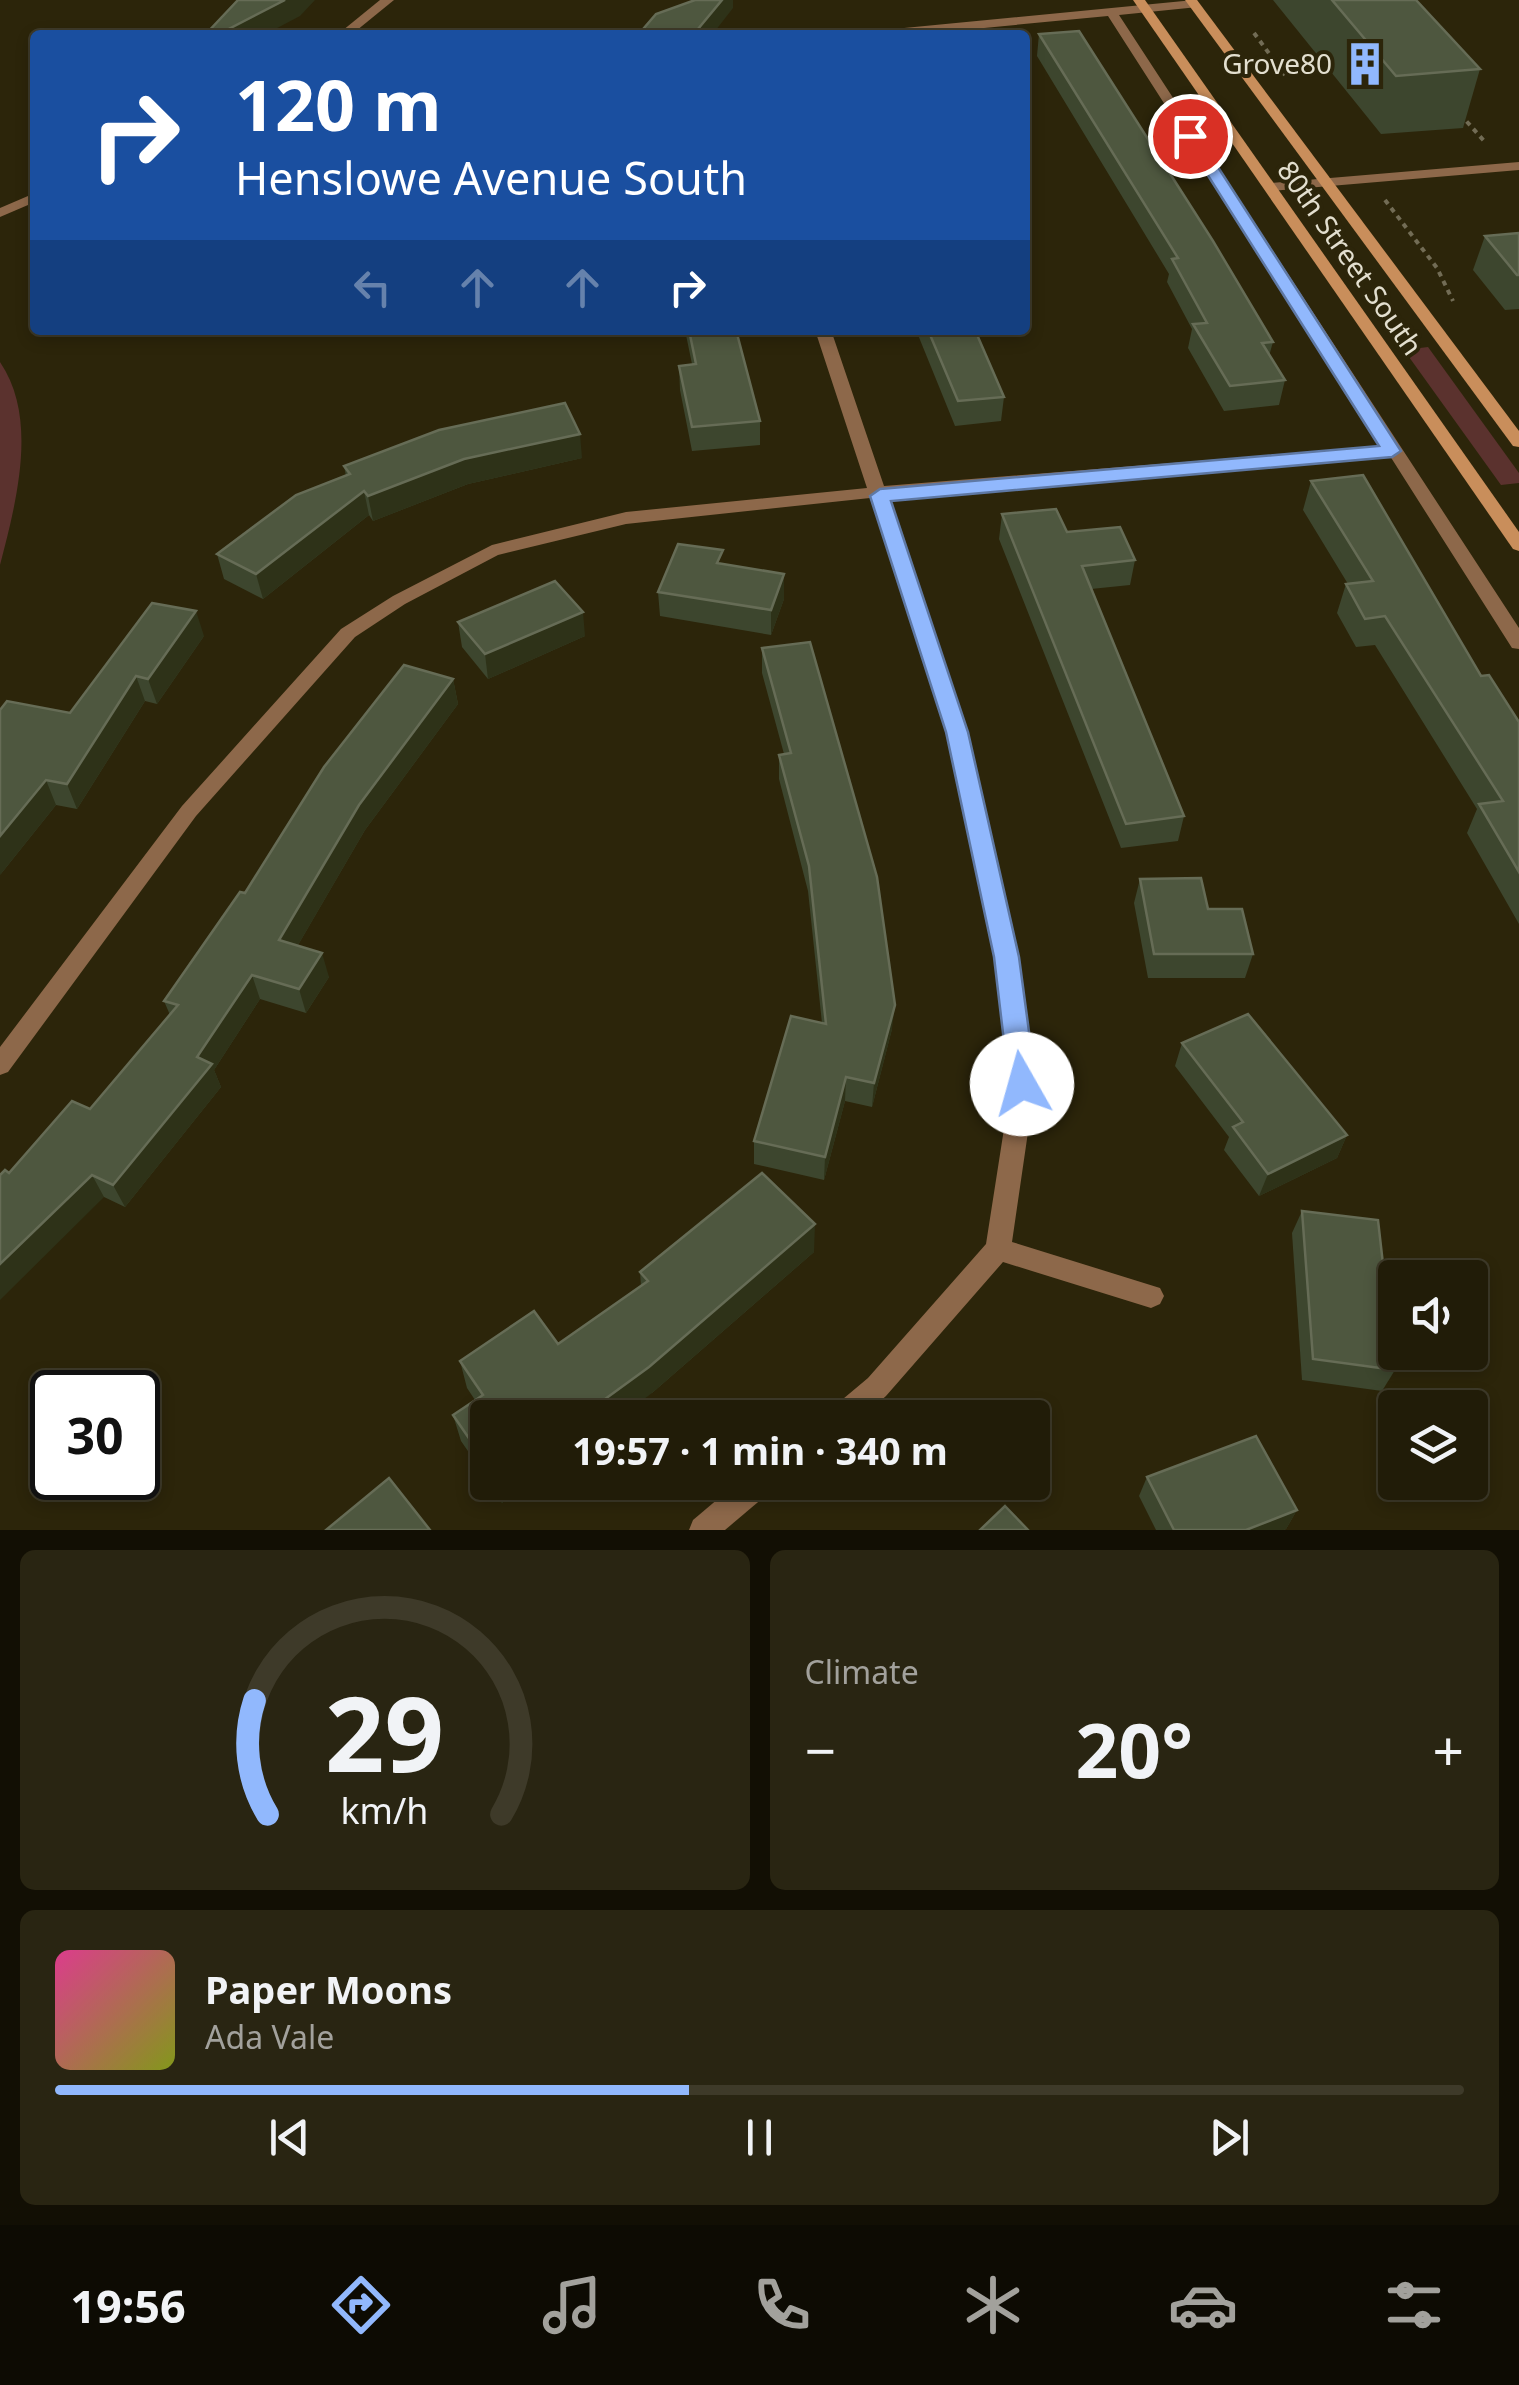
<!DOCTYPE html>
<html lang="en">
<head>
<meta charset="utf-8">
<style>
  :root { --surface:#211c08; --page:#292512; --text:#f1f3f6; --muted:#a2a19c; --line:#3e3a29; --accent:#91b8fd }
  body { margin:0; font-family:"Noto Sans",sans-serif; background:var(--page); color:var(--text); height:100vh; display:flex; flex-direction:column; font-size:38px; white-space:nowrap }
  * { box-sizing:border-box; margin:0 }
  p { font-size:32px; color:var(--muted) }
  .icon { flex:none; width:55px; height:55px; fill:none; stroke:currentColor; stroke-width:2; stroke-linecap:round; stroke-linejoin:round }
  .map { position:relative; height:1530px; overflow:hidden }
  .details { display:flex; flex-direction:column; gap:20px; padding:20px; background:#120f04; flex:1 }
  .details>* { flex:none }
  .top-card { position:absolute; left:30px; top:30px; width:1000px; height:305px; border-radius:10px; box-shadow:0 5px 15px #0003,0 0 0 2px var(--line); background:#1a4fa0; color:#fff; overflow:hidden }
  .buttons { position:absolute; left:1378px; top:1260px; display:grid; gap:20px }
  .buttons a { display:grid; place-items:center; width:110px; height:110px; border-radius:10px; background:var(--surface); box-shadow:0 5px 15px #0003,0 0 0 2px var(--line); font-size:50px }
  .speed { position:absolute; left:30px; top:1370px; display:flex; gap:20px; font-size:50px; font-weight:700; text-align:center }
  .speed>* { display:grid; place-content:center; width:130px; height:130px; border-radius:50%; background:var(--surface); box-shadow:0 5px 15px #0003,0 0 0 2px var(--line); line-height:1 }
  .speed .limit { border:5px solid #111; border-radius:15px; background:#fff; color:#111 }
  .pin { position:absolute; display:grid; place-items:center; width:85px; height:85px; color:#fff; margin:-42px; border:5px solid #fff; border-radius:50%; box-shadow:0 2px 10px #0007 }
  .me { position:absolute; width:110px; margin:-55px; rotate:353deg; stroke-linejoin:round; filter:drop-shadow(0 0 8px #0008) }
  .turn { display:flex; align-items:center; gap:35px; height:210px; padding:0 40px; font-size:45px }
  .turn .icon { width:130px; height:130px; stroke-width:2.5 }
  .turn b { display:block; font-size:70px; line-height:85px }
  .lanes { display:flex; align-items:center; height:95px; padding:0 40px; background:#0003; justify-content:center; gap:50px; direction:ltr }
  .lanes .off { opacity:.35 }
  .big { font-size:75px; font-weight:700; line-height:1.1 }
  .details .tile { flex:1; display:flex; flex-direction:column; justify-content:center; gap:15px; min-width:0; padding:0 35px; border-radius:15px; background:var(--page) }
  .details .dial { align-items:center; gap:0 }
  .dial svg { height:260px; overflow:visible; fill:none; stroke:var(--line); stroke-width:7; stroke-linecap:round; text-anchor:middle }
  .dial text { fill:var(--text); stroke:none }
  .song { display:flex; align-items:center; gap:30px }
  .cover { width:120px; height:120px; border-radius:15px; background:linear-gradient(135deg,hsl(330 70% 55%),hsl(70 70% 35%)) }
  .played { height:10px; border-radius:5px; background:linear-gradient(90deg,var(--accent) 45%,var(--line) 45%) }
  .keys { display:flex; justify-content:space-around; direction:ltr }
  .heat { display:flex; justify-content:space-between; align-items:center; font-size:55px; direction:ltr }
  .details .tiles { flex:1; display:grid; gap:20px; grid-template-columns:1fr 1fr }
  .tile:last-child { grid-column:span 2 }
  .trip { position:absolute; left:470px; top:1400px; width:580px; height:100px; border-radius:10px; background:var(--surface); box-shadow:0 5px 15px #0003,0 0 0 2px var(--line); font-weight:700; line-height:100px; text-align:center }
  .tab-bar { display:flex; height:160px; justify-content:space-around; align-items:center; background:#0d0b03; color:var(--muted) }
  .tab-bar .icon { width:70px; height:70px }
  .tab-bar .current { color:var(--accent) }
  .tab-bar b { font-size:45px; color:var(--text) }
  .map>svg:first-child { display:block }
  .green { fill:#5b322e }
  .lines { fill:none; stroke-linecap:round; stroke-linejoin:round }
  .path { stroke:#726c55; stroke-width:4; stroke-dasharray:5 5; stroke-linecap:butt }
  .street { fill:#8d684a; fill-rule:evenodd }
  .secondary { fill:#c98e5b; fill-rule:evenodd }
  .wall { fill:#3d462e }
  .shaded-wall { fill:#2e3218 }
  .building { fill:#4e573f; stroke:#666c56; stroke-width:2.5 }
  .route { fill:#91b8fd; stroke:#5e78a4; stroke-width:2.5 }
  .labels { text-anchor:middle; stroke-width:8; stroke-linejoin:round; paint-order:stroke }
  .far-poi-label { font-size:28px; fill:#e3dfcf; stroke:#2c250a; text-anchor:end }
  .far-street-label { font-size:28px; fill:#e3dfcf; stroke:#2c250a }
</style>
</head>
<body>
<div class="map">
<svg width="1519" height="1530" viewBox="0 0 1519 1530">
  <rect width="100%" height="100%" fill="#2c250a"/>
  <!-- green -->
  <g class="green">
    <polygon points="1428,347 1519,473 1519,483 1501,485 1404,350"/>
    <path d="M0,362C39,419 16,503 0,565Z"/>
  </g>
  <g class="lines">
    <!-- path -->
    <g class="path">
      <polyline points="1254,33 1285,75"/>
      <polyline points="1460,114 1485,142"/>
      <polyline points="1385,200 1437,268 1453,301"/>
    </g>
    <!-- street -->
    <g class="street">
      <polygon points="380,0 394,0 351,35 337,35"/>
      <polygon points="1194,0 1198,1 1198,7 1119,15 1519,628 1519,649 1512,648 1390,456 887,497 967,732 1018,957 1035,1084 1012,1242 1160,1288 1164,1296 1160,1304 1151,1308 1003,1262 886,1396 861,1418 827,1418 831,1409 868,1378 986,1244 1011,1084 996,957 947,732 870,498 626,524 498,555 405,604 355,637 196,816 8,1072 0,1075 0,1047 182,806 341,629 393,596 492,545 626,512 867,488 815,330 831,330 884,486 1384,446 1108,16 911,35 867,35 873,31"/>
      <polygon points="1519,162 1519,170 1271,191 1264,187 1271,183"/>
      <polygon points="35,193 35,202 0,217 0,208"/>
      <polygon points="738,1482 774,1482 770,1492 725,1530 689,1530 693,1520"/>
    </g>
    <!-- secondary -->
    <g class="secondary">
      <polygon points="1133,0 1145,0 1519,532 1519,551 1513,549"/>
      <polygon points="1185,0 1197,0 1519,431 1519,447 1513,446"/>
    </g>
  </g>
  <!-- wall -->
  <g class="wall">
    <polygon points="1273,0 1416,0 1480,69 1463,128 1381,134"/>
    <polygon points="1039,34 1273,342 1269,356 1285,380 1279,405 1224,411 1188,348 1192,329 1167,282 1169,274 1037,56"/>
    <polygon points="1519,233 1519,309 1505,310 1473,270 1485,236"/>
    <polygon points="685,330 736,330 760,421 760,445 692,451 680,390 679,366 692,364"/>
    <polygon points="916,330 975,330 1004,397 1001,421 955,426"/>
    <polygon points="582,458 468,484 373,521 369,515 263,599 224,579 217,554 346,476 344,466"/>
    <polygon points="1311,481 1519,722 1519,924 1467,833 1477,809 1375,645 1356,647 1337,613 1346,584 1348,584 1303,510"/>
    <polygon points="1002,514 1067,532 1135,560 1130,585 1091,589 1184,816 1178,841 1121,848 999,539"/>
    <polygon points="723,564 784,574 784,599 771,635 660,616 658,592"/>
    <polygon points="458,622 585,636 488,679 462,647"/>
    <polygon points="204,636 157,704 145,701 77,809 56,805 0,875 70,713"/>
    <polygon points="762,648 892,1029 872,1107 845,1101 824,1180 754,1164 754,1141 822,1023 808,891 779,779 779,755 784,754 762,673"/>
    <polygon points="453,679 458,704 365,830 298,945 329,977 306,1013 260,999 214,1070 221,1087 125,1207 104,1197 9,1173 90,1109 170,1015 164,1001 245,893"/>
    <polygon points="1140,879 1208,909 1253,954 1245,978 1148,978 1134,903"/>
    <polygon points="1182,1043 1347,1135 1337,1158 1259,1196 1224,1150 1229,1137 1175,1066"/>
    <polygon points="1302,1211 1395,1370 1382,1391 1302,1380 1292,1233"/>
    <polygon points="814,1252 652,1393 488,1418 488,1480 461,1441 453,1415 475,1400 467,1388 460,1361 558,1344 641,1286 640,1272"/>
    <polygon points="1147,1477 1297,1510 1286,1529 1284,1530 1156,1530 1139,1496"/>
    <polygon points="489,1482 530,1482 502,1503"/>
  </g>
  <!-- shaded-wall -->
  <g class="shaded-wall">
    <polygon points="285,0 315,0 300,16 264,35 217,35"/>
    <polygon points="722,0 733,0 733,8 712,35 693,35"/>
    <polygon points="580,434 582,458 468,484 373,521 368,496 464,459"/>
    <polygon points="364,491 369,515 263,599 256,574"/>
    <polygon points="784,574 784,599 771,635 771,610"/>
    <polygon points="196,611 204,636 157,704 148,679"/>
    <polygon points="583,612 585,636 488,679 485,654"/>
    <polygon points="136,676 145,701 77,809 67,784"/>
    <polygon points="453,679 458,704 365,830 287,964 279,940 359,805"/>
    <polygon points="46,780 56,805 0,875 0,836"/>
    <polygon points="322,953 329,977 306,1013 299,989"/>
    <polygon points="252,975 260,999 214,1070 221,1087 125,1207 113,1185"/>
    <polygon points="895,1005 892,1029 872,1107 874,1083"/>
    <polygon points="846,1077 845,1101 824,1180 825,1157"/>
    <polygon points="1347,1135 1337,1158 1259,1196 1268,1174"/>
    <polygon points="92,1175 104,1197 0,1300 0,1264"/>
    <polygon points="815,1224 814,1252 652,1393 619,1418 579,1418"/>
    <polygon points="497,1482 530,1482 502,1503"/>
    <polygon points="1297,1510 1286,1529 1284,1530 1246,1530"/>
  </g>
  <!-- building -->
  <g class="building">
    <polygon points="238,0 285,0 217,35 205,35"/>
    <polygon points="695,0 722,0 693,35 638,35 656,14"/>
    <polygon points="1332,0 1416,0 1480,69 1396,76"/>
    <polygon points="1079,31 1213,241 1273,342 1262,343 1285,380 1230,386 1193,324 1207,323 1172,259 1178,258 1039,34"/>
    <polygon points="1519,233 1519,275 1517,275 1485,236"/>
    <polygon points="689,330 736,330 760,421 692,427 679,366 696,364"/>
    <polygon points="928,330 975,330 1004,397 958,401"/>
    <polygon points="565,403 580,434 464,459 368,496 364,491 256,574 217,554 296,495 350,474 344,466 439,430"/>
    <polygon points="1363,475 1481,676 1489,675 1519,722 1519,872 1479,804 1503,801 1385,616 1365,619 1346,584 1373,581 1311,481"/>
    <polygon points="1056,509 1067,532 1120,527 1135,560 1082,566 1184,816 1126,824 1002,514"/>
    <polygon points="678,544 723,550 717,563 784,574 771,610 658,592"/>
    <polygon points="555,581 583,612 485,654 458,622"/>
    <polygon points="152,603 196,611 148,679 136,676 67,784 46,780 0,836 0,710 7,701 70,713"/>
    <polygon points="810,642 877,877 895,1005 874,1083 846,1077 825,1157 754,1141 791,1016 826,1024 809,866 779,755 791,753 762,648"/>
    <polygon points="404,665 453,679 359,805 279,940 322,953 299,989 252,975 197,1057 212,1064 113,1185 92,1175 0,1264 0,1175 5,1170 9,1173 72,1101 90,1109 178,1005 164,1001 240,892 245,893 324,767"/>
    <polygon points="1201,878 1208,909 1242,909 1253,954 1154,954 1140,879"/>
    <polygon points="1248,1014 1347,1135 1268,1174 1233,1127 1243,1122 1182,1043"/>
    <polygon points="762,1173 815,1224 649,1367 579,1418 488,1418 488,1466 453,1415 483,1395 460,1361 534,1311 558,1344 648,1281 640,1272"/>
    <polygon points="1302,1211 1378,1220 1395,1370 1313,1359"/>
    <polygon points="1256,1436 1297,1510 1246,1530 1174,1530 1147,1477"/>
    <polygon points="389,1478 430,1530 326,1530"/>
    <polygon points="1005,1506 1028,1530 980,1530"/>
  </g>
  <!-- route -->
  <polygon class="route" points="1185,133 1198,136 1401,451 1392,457 891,501 968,732 1019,957 1036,1084 1032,1092 1013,1092 1009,1084 994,957 946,732 870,496 880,489 1379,446 1183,136"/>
  <!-- icons -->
  <defs>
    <g id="building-bare" transform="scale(3.45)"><path d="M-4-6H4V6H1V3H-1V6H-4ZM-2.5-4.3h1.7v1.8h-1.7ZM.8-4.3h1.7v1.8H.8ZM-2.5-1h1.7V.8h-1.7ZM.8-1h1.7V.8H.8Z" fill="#91b8fd" stroke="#2c250a" stroke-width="2.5" paint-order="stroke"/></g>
  </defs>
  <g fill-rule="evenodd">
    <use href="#building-bare" x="1365" y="64"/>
  </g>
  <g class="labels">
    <!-- far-poi labels -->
    <g class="far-poi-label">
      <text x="1332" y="74">Grove80</text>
    </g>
    <!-- far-street labels -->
    <g class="far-street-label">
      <text transform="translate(1350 258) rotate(55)" y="10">80th Street South</text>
    </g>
  </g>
</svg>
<div class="buttons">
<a><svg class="icon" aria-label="sound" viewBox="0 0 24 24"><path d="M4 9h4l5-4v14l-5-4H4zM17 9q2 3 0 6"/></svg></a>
<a><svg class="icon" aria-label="layers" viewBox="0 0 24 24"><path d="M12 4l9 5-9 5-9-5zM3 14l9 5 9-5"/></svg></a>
</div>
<div class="speed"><div class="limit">30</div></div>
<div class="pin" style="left:1190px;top:136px;background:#d93025"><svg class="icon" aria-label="arrive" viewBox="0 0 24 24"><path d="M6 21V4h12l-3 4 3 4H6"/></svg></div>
<svg class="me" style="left:1022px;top:1084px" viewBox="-20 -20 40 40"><circle r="19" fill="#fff"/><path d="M0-13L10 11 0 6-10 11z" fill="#91b8fd"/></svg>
<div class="trip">19:57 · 1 min · 340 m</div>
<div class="top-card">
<div class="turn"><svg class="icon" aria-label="right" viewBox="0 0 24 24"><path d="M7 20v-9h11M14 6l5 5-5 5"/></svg><div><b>120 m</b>Henslowe Avenue South</div></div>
<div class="lanes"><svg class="icon off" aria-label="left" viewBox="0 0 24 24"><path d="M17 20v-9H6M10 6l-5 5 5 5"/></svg><svg class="icon off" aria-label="ahead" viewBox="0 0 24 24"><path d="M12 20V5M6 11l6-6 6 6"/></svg><svg class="icon off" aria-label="ahead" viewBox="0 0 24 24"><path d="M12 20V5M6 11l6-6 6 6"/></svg><svg class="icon" aria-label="right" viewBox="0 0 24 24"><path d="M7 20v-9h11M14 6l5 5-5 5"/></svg></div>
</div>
</div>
<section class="details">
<div class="tiles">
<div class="tile dial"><svg viewBox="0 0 100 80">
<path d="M14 69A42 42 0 1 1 86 69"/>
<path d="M14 69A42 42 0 0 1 10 34" stroke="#91b8fd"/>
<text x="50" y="56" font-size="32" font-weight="700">29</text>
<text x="50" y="72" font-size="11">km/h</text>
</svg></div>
<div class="tile"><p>Climate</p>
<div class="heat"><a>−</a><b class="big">20°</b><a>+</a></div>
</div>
<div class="tile">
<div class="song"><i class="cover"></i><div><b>Paper Moons</b><p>Ada Vale</p></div></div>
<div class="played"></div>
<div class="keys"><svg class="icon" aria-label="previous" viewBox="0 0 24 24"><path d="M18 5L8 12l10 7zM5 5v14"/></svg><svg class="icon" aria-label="pause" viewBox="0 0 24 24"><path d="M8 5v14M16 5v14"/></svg><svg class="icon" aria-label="next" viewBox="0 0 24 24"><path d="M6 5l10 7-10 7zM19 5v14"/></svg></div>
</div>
</div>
</section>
<nav class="tab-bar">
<b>19:56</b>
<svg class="icon current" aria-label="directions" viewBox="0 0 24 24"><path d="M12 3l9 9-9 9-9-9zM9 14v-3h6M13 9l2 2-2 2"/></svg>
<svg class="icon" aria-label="music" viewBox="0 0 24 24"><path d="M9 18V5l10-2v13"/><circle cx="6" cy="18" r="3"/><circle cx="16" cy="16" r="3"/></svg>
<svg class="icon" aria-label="phone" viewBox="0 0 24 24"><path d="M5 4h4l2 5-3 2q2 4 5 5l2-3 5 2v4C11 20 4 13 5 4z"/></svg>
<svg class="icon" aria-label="climate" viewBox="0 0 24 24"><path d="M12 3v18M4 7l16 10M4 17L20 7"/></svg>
<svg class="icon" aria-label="car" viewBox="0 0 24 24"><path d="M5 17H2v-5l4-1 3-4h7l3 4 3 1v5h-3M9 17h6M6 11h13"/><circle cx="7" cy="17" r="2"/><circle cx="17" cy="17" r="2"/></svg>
<svg class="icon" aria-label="filters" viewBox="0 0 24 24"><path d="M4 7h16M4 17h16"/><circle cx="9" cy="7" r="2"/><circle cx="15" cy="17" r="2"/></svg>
</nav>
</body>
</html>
